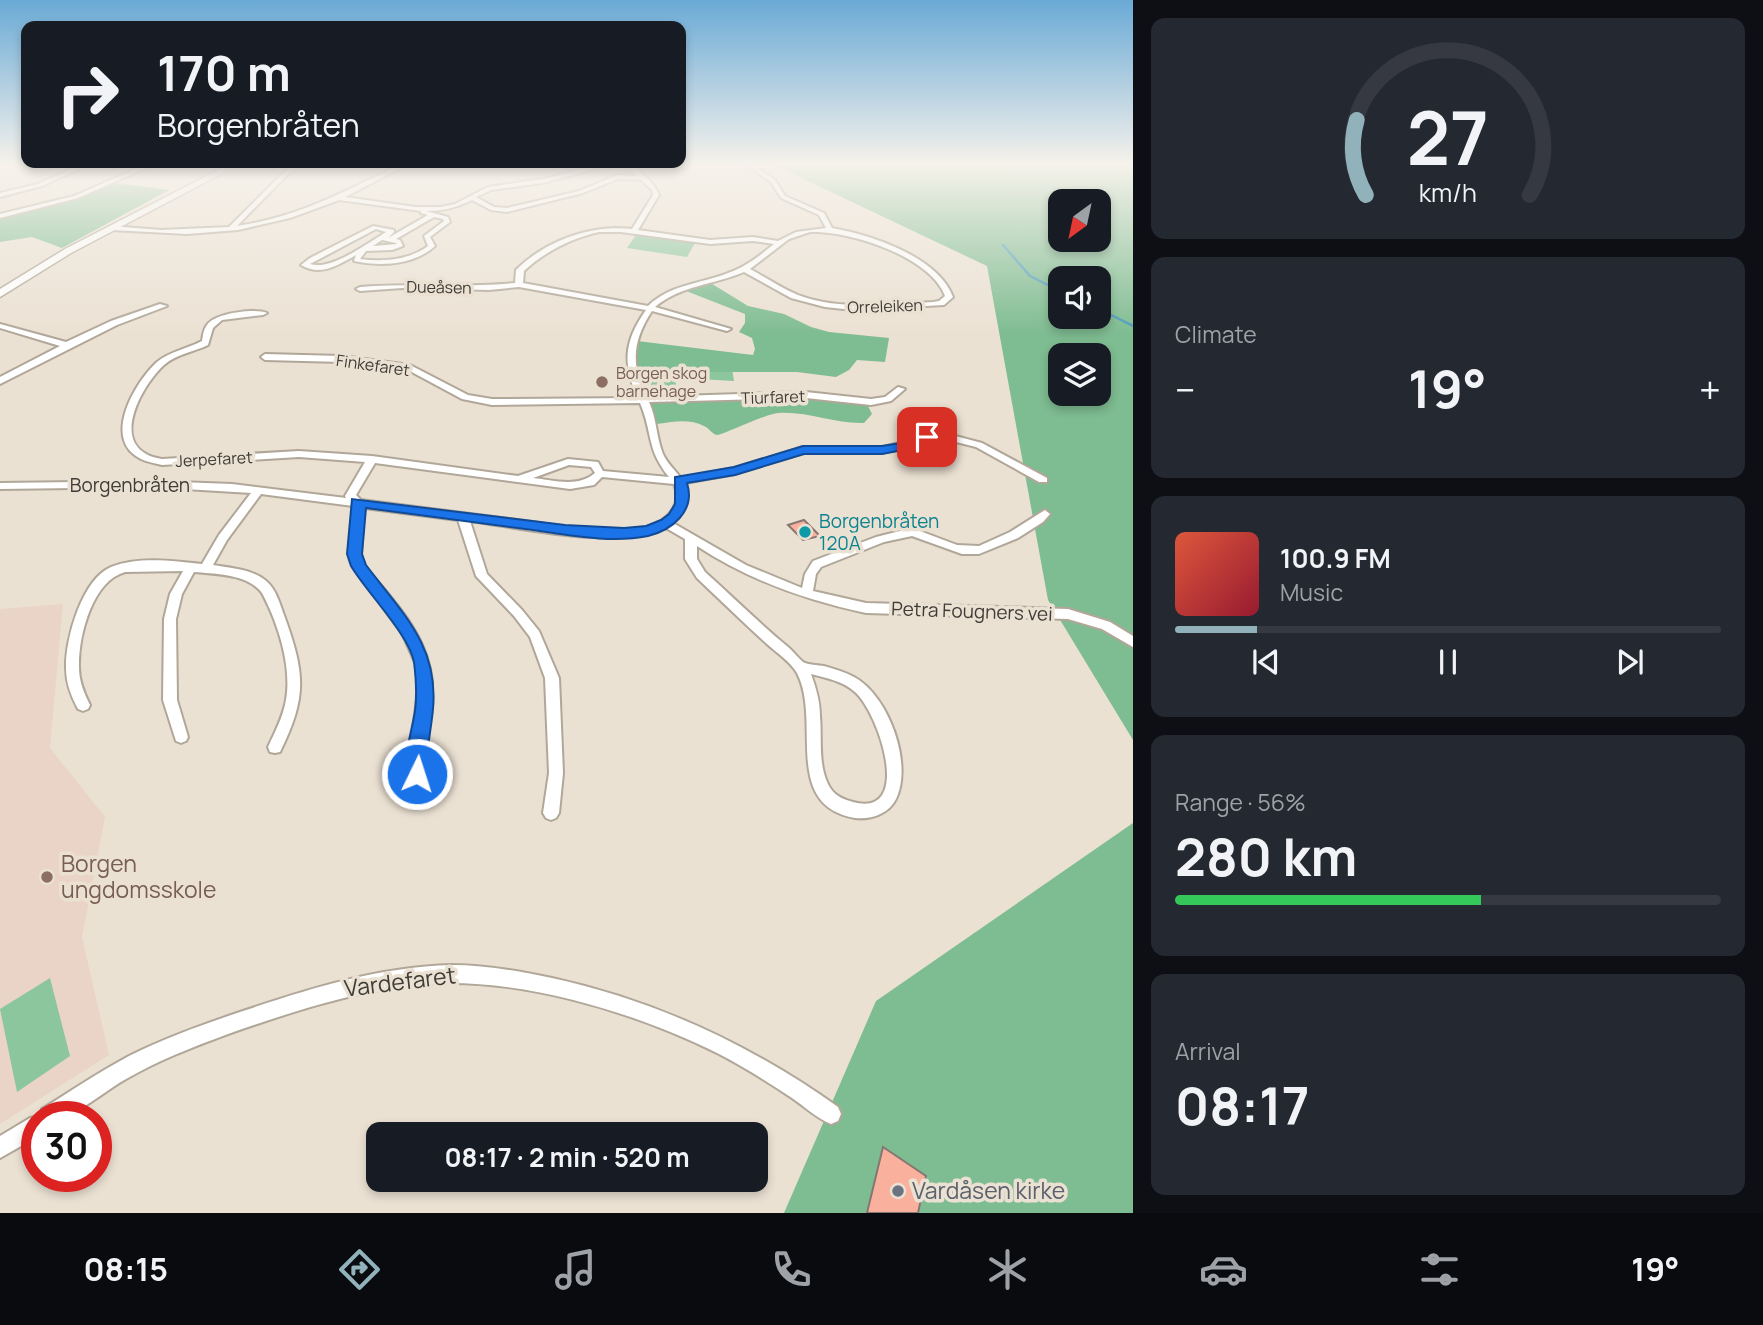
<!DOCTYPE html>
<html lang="en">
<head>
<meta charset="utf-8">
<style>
  :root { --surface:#171b24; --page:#242831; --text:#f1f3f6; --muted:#9ea1a6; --line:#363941; --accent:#91b2bb }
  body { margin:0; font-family:Manrope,sans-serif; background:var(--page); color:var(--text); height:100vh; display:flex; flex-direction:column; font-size:26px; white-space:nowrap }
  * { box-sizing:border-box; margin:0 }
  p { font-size:23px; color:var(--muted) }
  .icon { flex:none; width:38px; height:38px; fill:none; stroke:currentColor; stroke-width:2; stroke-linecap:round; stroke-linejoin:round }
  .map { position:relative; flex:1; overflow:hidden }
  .drawer { display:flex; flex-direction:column; gap:18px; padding:18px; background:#0d0f14; width:630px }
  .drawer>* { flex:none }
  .guide { position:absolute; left:21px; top:21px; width:665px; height:147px; border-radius:14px; box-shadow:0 4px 10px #0003; background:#171b24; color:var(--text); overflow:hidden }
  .needle { width:46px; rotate:213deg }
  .fabs { position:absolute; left:1048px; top:189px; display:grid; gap:14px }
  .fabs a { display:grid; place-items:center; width:63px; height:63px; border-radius:14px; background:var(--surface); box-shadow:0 4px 10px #0003; font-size:35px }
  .speed { position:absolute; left:21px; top:1101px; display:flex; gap:14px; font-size:35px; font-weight:700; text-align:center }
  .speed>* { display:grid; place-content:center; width:91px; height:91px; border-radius:50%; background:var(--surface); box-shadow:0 4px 10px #0003; line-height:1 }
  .speed .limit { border:10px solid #d22; background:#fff; color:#111 }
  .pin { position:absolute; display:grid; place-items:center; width:60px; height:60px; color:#fff; margin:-30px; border-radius:14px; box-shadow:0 4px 10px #0006 }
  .me { position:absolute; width:77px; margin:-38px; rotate:4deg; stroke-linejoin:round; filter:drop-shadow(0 0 5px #0008) }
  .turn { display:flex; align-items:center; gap:24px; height:147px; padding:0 21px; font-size:32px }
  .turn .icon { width:91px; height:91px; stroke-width:2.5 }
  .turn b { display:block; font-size:49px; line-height:60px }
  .big { font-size:52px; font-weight:700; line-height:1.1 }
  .drawer .tile { flex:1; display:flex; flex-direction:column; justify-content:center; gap:10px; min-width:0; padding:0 24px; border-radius:14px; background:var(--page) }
  .drawer .dial { align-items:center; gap:0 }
  .dial svg { height:182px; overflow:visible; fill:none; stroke:var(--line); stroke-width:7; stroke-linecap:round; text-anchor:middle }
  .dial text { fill:var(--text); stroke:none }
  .song { display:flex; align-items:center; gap:21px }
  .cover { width:84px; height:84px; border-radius:10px; background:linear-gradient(135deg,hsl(10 70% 55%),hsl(350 70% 35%)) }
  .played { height:7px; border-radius:4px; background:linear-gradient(90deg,var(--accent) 15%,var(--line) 15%) }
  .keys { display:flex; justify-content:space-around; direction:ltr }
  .heat { display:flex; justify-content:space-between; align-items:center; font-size:38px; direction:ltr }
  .charge { height:10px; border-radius:5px; background:linear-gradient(90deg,#34c759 56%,var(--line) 0) }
  .trip { position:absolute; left:366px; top:1122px; width:402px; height:70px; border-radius:14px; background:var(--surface); box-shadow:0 4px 10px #0003; font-weight:700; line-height:70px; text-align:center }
  .dock { display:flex; height:112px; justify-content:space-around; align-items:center; background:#090b0e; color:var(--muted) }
  .dock .icon { width:49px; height:49px }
  .dock .current { color:var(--accent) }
  .dock b { font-size:32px; color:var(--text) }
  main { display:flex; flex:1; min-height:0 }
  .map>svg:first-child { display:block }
  .education { fill:#ead4c7 }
  .green { fill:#8cc69d }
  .forest { fill:#7ebc91; fill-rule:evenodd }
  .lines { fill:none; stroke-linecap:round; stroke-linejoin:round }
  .stream { stroke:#4e9cbb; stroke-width:2.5 }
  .building { fill:#f9b19d; stroke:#877772; stroke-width:2 }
  .street-casing { stroke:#b0a799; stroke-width:4 }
  .secondary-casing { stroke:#b0a799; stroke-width:3 }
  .street { fill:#fff; fill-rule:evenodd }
  .secondary { fill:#fff; fill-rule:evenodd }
  .route { fill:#1a73e8; stroke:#114b97; stroke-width:2 }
  .education-dot { fill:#8d6e63; stroke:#ebe1d3; stroke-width:2.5 }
  .culture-dot { fill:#0f9aa8; stroke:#ebe1d3; stroke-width:2.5 }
  .worship-dot { fill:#6b7280; stroke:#ebe1d3; stroke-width:2.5 }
  .labels { text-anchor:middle; stroke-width:7; stroke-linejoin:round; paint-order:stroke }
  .far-street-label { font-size:16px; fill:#3f3b36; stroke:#ebe1d3 }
  .far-education-label { font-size:16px; fill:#785e54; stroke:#ebe1d3; text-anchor:start }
  .street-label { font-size:19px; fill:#3f3b36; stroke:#ebe1d3 }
  .culture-label { font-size:19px; fill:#0d838f; stroke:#ebe1d3; text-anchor:start }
  .near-education-label { font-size:23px; fill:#785e54; stroke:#ebe1d3; text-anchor:start }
  .near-street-label { font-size:23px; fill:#3f3b36; stroke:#ebe1d3 }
  .near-worship-label { font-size:23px; fill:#5b616d; stroke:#ebe1d3; text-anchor:start }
</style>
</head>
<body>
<main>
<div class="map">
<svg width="1133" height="1213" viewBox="0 0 1133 1213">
  <rect width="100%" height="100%" fill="#ebe1d3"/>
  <!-- education -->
  <polygon class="education" points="63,604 50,748 105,817 82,937 109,1055 0,1124 0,609"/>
  <!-- green -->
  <g class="green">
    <polygon points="636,235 695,243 687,257 627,248"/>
    <polygon points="644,368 732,368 734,381 699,379 699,383 677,379 673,394 655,394"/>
    <polygon points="50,978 70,1056 17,1092 0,1009"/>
  </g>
  <!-- forest -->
  <g class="forest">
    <path d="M774,165H1133V740L1048,600L987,266ZM1060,201H1099V240H1060ZM1060,278H1099V317H1060ZM1060,355H1099V394H1060Z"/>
    <polygon points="106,182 169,190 62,248 32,237 0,242 0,214 68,197"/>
    <polygon points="709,282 748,306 784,314 811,327 829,332 889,338 885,362 857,360 849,370 836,377 797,372 698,372 636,369 637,341 753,355 755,349 752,338 739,332 745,323 745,314 681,289"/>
    <path d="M800,397L867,404L872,414L864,423C836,424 807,411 778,413C765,414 721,436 717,435C712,434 709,428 704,426C689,418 672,422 656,424L650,404L656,400Z"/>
    <polygon points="1133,823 1133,1213 784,1213 876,1001"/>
  </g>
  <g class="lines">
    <!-- stream -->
    <g class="stream">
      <polyline points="1003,245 1030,276 1060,291"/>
      <polyline points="1099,309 1133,326"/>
    </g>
  </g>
  <!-- building -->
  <g class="building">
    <polygon points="804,520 820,536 803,540 788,525"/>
    <polygon points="883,1147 926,1176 918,1213 867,1213"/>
  </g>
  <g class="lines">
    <!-- street casing -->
    <g class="street-casing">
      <g id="street">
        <polygon points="80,165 88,165 42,186 0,197 0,193 38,184"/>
        <polygon points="145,165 153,165 78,198 0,218 0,214 74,196"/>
        <path d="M295,165H302L286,176L237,226C302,216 342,192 400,165H407L345,197L415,207H441L455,204L488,187L543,179L600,165H610L543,183L491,190L476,197L494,207L507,208L579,191L617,175L637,176L623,165C636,165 655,183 659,195L638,230L710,240L753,237L778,241L796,232L826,228L819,215L781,198L771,182L746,165H753L775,180L785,196L824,213L832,228C872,235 938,257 953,297L944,305L853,310L825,307L791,298L744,272C714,285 681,285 655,307L731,329L727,331L652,311C632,341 631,365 646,397L806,392L871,399L885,397L898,387L905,389L891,401L871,405L806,398L649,402C657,419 656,437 663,454C667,463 675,470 681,478L734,468L803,447H882L944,433L982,443L1047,478V482H1039L976,447L944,439L882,453H804L735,474L685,483C691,499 685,512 673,523L746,565L802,588L805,574L813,561L876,537L912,528L957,545L979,546L1010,532L1045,510L1050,514L1043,522L1018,538L979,554H962L912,536L884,542L821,567L816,574L813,591L866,603L1068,609L1110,622L1133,636V647L1102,629L1068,619L866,613C805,600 749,580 697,546V559L705,572C733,597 759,623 788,647C793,651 798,658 803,662C808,665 818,665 824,666C834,669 845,672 854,677C889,696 913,764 896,799C889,814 870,820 855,818C781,805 822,721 797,673C790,661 777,653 767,644C743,622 720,600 697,578L685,559V539L666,528C611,549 528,529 470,521L487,574L522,610L539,631L559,678L563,773L559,813L556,818L551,820L546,818L543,813L549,773L545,678L530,637L514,616L476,576L458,520L364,508L361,554L364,565C388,595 420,626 429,665C437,693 427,723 424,751C423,766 424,780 424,795L421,800L416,802L411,800L408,795L410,752L418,691L417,667L403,635L353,566L349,554L353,506L261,494L227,540L213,565C230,568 251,569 265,580C276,588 280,605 285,618C305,674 307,697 280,752L275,753L270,752L268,747C275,732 283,717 286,700C292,666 278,623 262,593C248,574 216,574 194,572L182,594L176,619L177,700L188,737L186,741L181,743L176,741L163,700L164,619L170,594L183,571L125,572C92,581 78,637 79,668C79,681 84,693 90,705L88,709L83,711L78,709C71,696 66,683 66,668C65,640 82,579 111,567C138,556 174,561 202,564L219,535L251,493L152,487L0,489V483L152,481L232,484L346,498L345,496L365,462L299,457L162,465C155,463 147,462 141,459C101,440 135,382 157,362C170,351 187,349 202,341C203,336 203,330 207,325C215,313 255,308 267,313L263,315L222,320L213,328L208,345C194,352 176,354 164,365C144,383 113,436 146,454C151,457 157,458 162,459L299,451L372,456L518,476L568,459L598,462L603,471L669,477C646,449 653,433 640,403L492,405L462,399L408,370L342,362L265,360L261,357L265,354L342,356L410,365L468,395L492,399L638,398C622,364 624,341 646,310L519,287L489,290L402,288L360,291L356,289L360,287C412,283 464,288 515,283L516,270C545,241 591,224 632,229L653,195L652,190L641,180L618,179L583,193L507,212L491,210L472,200C456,208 443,211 426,211L448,217L450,222L430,237L435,246C414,265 381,267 354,261L356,255C338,265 321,277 301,265L310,258L373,226L394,230V232L388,238L428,215L421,213V211L339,200L290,218L238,230L187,234L111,230L108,228L111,226L161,230L229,227L282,174ZM434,217L443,219L444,221L424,236L428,246C409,260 384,262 360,259L366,251L392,250L403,246L400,240L396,239ZM376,229L386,232C368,243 331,271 310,264ZM599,232H621L710,244L753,241L774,244C759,256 746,267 728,273C700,284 671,284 648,306L523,283L524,271C544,252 572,238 599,232ZM810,232C849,230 931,257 945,296L939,301L933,302C888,304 841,311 798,295C781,288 765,277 750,269L789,239ZM382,240L396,243L397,244L373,246ZM375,463L570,489L594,485L602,477L674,484C683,505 667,521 647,527C611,536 562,526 525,521C471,514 416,507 361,500L356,495ZM569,465L591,467L595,473C578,488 553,480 533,478ZM811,674C826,678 843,681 855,692C879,713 914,818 853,802C842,799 833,795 828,784C818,764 822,738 820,716C820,701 816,688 811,674Z"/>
        <polygon points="160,304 167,306 117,325 0,384 0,377 60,346 0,328 0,324 66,342 111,321"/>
        <path d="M451,965C485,965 518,971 552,978C657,1001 751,1045 838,1107L841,1114L838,1121L831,1124C816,1118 804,1106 792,1098C768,1082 744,1067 719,1054C631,1010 510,974 412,985C349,993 288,1013 228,1034C193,1047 159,1060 126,1079C108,1089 87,1107 68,1115C60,1119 46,1116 37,1116V1137L0,1158V1136L30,1118L39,1116L42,1109C71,1091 99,1072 129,1056C165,1038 204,1024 243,1011C311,988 379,967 451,965Z"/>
      </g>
    </g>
    <!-- secondary casing -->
    <g class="secondary-casing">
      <polygon id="secondary" points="228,165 238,165 71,253 0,297 0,289 65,249"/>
    </g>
    <!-- street -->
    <use href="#street" class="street"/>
    <!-- secondary -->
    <use href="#secondary" class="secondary"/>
  </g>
  <!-- sky -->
  <linearGradient id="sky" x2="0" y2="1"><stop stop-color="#6aaad6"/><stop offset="0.49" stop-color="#f6f2eb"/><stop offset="1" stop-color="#f6f2eb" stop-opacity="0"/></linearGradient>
  <rect width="1133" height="335" fill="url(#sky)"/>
  <!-- route -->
  <path class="route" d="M927,434L932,435V440L908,449L882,454H804L735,475L687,483C696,511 672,530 648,536C609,544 564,534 525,529C472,522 419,515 366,508L362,554L366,565C401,612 439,645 433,709C431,731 426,752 426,774L423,781L417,783L410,781C401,760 412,732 415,711C417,695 416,678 414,662C408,633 367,593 351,566L347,554L352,499L565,525L624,528L646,526L661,520L669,514L675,504V477L734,467L803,446H882L901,443Z"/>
  <!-- markers -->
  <g class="education-dot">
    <circle cx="602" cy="382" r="7"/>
    <circle cx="47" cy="877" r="7"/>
  </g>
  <circle class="culture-dot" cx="805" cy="532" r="7"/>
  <circle class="worship-dot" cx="898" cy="1191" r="7"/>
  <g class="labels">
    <!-- far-street labels -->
    <g class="far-street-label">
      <text transform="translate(439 287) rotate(1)" y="6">Dueåsen</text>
      <text transform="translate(885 306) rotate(-2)" y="6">Orreleiken</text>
      <text transform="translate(373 365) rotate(8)" y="6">Finkefaret</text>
      <text transform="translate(773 397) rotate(-2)" y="6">Tiurfaret</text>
      <text transform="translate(214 459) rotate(-3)" y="6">Jerpefaret</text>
    </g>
    <!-- far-education labels -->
    <g class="far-education-label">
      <text x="616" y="379">Borgen skog<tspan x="616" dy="18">barnehage</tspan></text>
    </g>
    <!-- street labels -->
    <g class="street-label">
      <text x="130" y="492">Borgenbråten</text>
      <text transform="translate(972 611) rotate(2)" y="7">Petra Fougners vei</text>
    </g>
    <!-- culture labels -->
    <g class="culture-label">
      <text x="819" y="528">Borgenbråten<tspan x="819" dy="22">120A</tspan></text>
    </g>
    <!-- near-education labels -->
    <g class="near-education-label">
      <text x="61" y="872">Borgen<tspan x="61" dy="26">ungdomsskole</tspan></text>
    </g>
    <!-- near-street labels -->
    <g class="near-street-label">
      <text transform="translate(400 982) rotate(-7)" y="8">Vardefaret</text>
    </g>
    <!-- near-worship labels -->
    <g class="near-worship-label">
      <text x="912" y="1199">Vardåsen kirke</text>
    </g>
  </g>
</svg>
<div class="fabs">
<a><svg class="needle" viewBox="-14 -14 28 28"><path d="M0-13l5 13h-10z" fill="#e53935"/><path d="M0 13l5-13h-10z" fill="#9ea1a6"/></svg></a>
<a><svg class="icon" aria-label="sound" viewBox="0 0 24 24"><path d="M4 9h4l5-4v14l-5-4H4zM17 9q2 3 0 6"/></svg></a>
<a><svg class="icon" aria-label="layers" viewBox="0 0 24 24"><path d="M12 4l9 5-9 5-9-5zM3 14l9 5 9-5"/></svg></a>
</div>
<div class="speed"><div class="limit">30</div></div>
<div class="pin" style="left:927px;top:437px;background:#d93025"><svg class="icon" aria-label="arrive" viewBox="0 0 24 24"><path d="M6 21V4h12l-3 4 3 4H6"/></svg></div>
<svg class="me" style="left:417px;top:774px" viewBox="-20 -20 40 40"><circle r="17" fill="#1a73e8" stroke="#fff" stroke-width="3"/><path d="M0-11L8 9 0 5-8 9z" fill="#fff"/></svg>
<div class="trip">08:17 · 2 min · 520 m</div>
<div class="guide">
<div class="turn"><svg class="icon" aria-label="right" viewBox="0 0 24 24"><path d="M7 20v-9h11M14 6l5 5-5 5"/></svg><div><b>170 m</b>Borgenbråten</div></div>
</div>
</div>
<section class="drawer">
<div class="tile dial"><svg viewBox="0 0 100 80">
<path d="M14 69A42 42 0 1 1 86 69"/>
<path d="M14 69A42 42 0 0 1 10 36" stroke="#91b2bb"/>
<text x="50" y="56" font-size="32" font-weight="700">27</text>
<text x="50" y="72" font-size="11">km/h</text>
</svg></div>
<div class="tile"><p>Climate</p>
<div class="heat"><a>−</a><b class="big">19°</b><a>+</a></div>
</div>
<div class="tile">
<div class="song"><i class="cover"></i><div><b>100.9 FM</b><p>Music</p></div></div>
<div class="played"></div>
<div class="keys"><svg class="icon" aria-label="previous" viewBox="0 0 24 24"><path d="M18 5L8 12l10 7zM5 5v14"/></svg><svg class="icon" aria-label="pause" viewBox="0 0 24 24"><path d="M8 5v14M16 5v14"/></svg><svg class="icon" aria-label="next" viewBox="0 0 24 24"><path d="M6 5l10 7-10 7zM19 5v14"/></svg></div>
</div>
<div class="tile"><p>Range · 56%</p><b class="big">280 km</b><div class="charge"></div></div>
<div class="tile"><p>Arrival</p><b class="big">08:17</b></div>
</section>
</main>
<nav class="dock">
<b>08:15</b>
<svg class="icon current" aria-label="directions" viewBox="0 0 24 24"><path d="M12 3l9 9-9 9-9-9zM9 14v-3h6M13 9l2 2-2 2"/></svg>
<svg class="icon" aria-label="music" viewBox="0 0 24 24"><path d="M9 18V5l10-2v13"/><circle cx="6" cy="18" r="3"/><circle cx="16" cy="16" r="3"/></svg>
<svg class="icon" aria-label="phone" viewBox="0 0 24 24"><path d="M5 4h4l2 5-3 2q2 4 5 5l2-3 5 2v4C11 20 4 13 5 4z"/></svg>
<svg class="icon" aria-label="climate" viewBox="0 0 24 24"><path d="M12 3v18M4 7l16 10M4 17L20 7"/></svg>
<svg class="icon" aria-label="car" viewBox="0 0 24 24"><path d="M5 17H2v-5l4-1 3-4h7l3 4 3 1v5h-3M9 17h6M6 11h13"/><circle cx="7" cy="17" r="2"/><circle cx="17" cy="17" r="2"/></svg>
<svg class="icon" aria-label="filters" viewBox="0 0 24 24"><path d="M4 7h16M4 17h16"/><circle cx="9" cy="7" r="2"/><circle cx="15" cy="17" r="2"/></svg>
<b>19°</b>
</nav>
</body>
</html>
